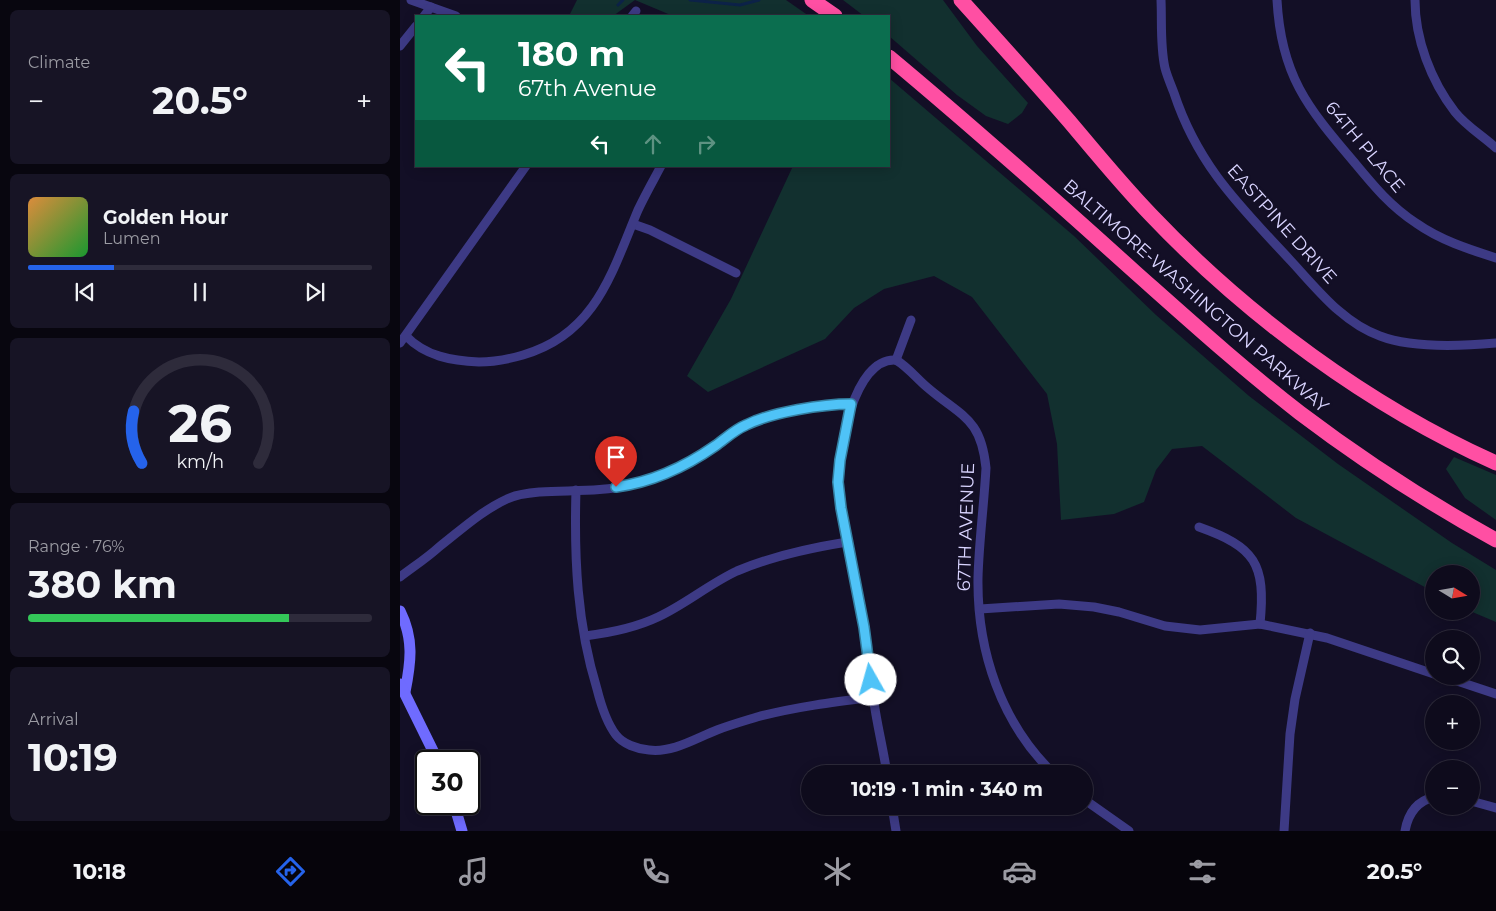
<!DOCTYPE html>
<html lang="en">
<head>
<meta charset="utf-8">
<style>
  :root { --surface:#0e0b1c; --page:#171425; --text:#f1f3f6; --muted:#9b9ba3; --line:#2e2b3b; --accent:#2563eb }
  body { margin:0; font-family:Montserrat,sans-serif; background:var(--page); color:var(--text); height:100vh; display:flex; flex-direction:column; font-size:19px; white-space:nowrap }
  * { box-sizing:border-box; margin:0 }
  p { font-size:16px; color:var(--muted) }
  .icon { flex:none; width:28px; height:28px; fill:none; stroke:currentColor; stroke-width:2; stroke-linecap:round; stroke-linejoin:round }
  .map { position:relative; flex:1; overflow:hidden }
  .sheet { display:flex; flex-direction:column; gap:10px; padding:10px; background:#08060f; width:400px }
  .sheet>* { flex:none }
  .guide { position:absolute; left:15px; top:15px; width:475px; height:152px; border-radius:0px; box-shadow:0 2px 12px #0003,0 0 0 1px var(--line); background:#0b6e4f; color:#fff; overflow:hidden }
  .needle { width:32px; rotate:101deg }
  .controls { position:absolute; left:1025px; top:565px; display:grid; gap:10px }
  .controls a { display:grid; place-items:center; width:55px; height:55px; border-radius:50%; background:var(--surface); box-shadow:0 2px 12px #0003,0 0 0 1px var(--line); font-size:25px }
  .speed { position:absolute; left:15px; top:750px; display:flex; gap:10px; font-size:25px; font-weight:700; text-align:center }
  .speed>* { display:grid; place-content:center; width:65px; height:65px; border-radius:50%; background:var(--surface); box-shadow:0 2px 12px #0003,0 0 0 1px var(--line); line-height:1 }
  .speed .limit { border:2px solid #111; border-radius:8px; background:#fff; color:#111 }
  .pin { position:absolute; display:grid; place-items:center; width:42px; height:42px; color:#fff; margin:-51px -21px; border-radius:50% 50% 50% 0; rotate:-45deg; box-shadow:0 0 5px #0007 }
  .pin .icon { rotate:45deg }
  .me { position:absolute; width:55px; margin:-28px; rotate:353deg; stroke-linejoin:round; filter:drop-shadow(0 0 4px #0008) }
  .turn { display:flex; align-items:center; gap:18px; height:105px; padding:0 20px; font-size:22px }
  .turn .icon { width:65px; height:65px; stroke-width:2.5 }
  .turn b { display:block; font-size:35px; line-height:42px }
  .lanes { display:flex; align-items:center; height:48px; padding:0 20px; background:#0003; justify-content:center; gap:25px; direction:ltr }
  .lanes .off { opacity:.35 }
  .big { font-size:38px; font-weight:700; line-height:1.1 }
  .sheet .tile { flex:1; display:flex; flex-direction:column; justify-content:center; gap:8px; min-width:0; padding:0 18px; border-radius:8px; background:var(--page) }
  .sheet .dial { align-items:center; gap:0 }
  .dial svg { height:130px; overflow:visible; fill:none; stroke:var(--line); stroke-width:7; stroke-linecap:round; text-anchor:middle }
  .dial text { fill:var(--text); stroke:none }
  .song { display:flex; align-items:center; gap:15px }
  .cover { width:60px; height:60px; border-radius:8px; background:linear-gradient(135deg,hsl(30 70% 55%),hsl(130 70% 35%)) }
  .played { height:5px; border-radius:2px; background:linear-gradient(90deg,var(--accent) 25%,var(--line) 25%) }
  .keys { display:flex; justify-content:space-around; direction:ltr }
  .heat { display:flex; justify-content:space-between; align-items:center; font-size:28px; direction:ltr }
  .charge { height:8px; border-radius:4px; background:linear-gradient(90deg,#34c759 76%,var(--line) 0) }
  .trip { position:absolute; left:401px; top:765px; width:292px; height:50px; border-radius:25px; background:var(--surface); box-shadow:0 2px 12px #0003,0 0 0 1px var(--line); font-weight:700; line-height:50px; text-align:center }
  .dock { display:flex; height:80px; justify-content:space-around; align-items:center; background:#06040b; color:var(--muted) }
  .dock .icon { width:35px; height:35px }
  .dock .selected { color:var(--accent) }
  .dock b { font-size:22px; color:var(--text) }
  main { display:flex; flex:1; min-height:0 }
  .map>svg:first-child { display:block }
  .green { fill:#12302f }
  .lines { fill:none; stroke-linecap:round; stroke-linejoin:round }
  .stream { stroke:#0c2248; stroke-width:3 }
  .street { stroke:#3d3a85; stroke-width:9 }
  .secondary { stroke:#6f6bff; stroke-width:11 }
  .highway { stroke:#ff4fa3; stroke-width:15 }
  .route-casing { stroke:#337fa1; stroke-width:12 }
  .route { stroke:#4fc3f7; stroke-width:9 }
  .labels { text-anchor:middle; stroke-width:5; stroke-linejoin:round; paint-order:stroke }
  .street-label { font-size:18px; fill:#d9d4ff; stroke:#130f26 }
</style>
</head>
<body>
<main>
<section class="sheet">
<div class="tile"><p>Climate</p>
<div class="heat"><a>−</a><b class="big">20.5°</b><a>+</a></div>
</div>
<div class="tile">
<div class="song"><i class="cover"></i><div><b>Golden Hour</b><p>Lumen</p></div></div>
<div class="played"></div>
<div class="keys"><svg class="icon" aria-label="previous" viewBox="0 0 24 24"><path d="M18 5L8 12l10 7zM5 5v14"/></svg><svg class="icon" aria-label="pause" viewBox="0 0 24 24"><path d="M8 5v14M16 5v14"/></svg><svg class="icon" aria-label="next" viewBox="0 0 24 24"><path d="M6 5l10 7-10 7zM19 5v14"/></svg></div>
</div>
<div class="tile dial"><svg viewBox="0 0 100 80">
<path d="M14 69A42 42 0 1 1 86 69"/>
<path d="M14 69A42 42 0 0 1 9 37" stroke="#2563eb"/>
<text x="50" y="56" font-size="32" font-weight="700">26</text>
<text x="50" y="72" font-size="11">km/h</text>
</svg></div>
<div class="tile"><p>Range · 76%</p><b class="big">380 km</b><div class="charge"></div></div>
<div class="tile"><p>Arrival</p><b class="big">10:19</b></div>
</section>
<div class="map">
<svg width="1096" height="831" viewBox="0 0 1096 831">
  <rect width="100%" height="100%" fill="#130f26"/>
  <!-- green -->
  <g class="green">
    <polygon points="177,0 386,0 409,16 273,16 235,0 213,16 169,16"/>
    <polygon points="443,0 543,0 577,46 628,103 622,113 608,124 586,116 557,95 489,36 489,16 464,16"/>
    <polygon points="489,78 674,236 756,315 849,396 938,464 1052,543 1096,570 1096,622 1070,611 1071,611 1071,574 1034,574 1034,592 896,518 802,446 772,449 756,470 744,502 714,514 661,520 657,444 647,394 572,297 534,276 484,289 454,308 425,339 308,392 287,376 331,299 393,166 489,166"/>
    <polygon points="1054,457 1096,475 1096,520 1065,498 1046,469"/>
  </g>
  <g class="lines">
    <!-- stream -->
    <g class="stream">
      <polyline points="290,0 340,5 359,0"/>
      <polyline points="218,5 223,0"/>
    </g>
    <!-- street -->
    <g class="street">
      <polyline points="11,0 56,16"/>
      <path d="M761,0C762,22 760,46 765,68C767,76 771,85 774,93C798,166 840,206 891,261C917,289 943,323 980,336C1011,348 1063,346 1096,343"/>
      <path d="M877,0C881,75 907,107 954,162C973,185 990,206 1016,223C1040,240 1068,249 1096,258"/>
      <path d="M1015,0C1015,39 1031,81 1055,112C1066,126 1083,136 1096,148"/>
      <polyline points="24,16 31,7"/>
      <polyline points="232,16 236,11"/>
      <polyline points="0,46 16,26"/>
      <polyline points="233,224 250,230 336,273"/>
      <path d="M6,336C25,356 52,361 79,362C94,362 109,359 123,355C196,334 212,272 238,210C245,195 253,181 261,166"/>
      <polyline points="0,343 126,166"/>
      <path d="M496,360C508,367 517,379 528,388C562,417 581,418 586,468C584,505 579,541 578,578C577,651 601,723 654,774"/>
      <polyline points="496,360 511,320"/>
      <path d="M176,490C174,558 177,624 197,689C201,705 206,722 216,735C223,744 237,749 249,750C273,753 296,738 317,730C330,725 344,721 357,717C395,707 434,702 473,697"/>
      <path d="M799,527C855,547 866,563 860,624"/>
      <path d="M0,577C13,567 27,558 39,547C61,530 81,511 107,499C117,494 129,493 140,492C170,490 201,492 231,485C261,478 287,465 313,448C324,440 334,430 347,424C376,412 420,404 451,404"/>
      <polyline points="580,609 659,604 694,607 719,612 765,626 800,630 860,624 927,638 1034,674"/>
      <path d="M185,636C209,633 235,628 258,617C286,604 309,584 337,571C372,556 410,548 447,542"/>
      <polyline points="1042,676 1096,694"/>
      <path d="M487,774C483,747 476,721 473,695C468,660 464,625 457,590C450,555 441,520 439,485C437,454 453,357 496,360"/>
      <polyline points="685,800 729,831"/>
      <polyline points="1071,801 1096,808"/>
      <polyline points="492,806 496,831"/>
      <polyline points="884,831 890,734 895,699 910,633"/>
      <path d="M1005,831C1008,814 1017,801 1034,797"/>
    </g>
    <!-- secondary -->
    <g class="secondary">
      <path d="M0,611C14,639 11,662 5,692"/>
      <polyline points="0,684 38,761"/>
      <polyline points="54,804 62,831"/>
    </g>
    <!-- highway -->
    <g class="highway">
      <polyline points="412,0 435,16"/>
      <path d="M561,0C597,40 633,80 669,121C696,153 722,185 751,215C847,316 969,406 1096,463"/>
      <path d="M489,57C573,127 655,200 736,273C790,321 843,369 900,413C962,460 1027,502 1096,540"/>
    </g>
  </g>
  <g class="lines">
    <!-- route casing -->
    <g class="route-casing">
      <path id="route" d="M216,487C253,482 285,467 315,446C325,439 334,430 346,425C372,412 423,404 451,404L440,460L438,482L441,508L464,627L471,680"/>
    </g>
    <!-- route -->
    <use href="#route" class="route"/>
  </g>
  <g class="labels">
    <!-- street labels -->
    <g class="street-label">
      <text transform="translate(965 147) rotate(50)" y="6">64TH PLACE</text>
      <text transform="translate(882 224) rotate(48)" y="6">EASTPINE DRIVE</text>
      <text transform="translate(796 296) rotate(41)" y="6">BALTIMORE-WASHINGTON PARKWAY</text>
      <text transform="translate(566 527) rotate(-88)" y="6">67TH AVENUE</text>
    </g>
  </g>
</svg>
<div class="controls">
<a><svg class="needle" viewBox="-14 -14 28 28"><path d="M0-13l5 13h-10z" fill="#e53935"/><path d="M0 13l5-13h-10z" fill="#9b9ba3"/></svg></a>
<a><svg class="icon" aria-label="search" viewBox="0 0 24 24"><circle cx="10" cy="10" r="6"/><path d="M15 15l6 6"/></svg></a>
<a>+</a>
<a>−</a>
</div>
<div class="speed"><div class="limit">30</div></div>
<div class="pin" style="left:216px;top:487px;background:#d93025"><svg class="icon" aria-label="arrive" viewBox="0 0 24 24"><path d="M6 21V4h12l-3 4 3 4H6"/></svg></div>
<svg class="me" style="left:471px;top:680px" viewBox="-20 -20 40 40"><circle r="19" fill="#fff"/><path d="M0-13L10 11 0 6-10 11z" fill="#4fc3f7"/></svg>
<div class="trip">10:19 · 1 min · 340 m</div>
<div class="guide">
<div class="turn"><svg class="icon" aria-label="left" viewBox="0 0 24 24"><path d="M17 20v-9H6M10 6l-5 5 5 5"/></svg><div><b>180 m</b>67th Avenue</div></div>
<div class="lanes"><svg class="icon" aria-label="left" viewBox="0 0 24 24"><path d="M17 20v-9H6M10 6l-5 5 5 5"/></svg><svg class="icon off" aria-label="ahead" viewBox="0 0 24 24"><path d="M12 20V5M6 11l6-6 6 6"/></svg><svg class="icon off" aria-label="right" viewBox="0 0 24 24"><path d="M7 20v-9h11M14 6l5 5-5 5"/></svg></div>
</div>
</div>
</main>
<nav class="dock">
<b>10:18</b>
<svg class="icon selected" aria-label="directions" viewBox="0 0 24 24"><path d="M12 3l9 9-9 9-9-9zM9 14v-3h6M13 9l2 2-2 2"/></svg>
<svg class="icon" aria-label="music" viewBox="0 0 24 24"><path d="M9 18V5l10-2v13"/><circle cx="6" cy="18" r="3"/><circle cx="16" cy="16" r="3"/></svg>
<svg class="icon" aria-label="phone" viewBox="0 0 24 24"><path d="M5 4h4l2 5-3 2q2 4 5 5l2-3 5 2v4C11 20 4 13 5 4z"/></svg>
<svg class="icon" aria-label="climate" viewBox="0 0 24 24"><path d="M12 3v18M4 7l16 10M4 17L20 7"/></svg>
<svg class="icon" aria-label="car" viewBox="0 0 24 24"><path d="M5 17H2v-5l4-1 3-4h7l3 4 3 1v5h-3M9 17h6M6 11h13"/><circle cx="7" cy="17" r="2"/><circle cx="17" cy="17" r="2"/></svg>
<svg class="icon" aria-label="filters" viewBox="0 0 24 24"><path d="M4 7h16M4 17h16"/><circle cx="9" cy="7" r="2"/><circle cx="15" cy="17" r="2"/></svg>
<b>20.5°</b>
</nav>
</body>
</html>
